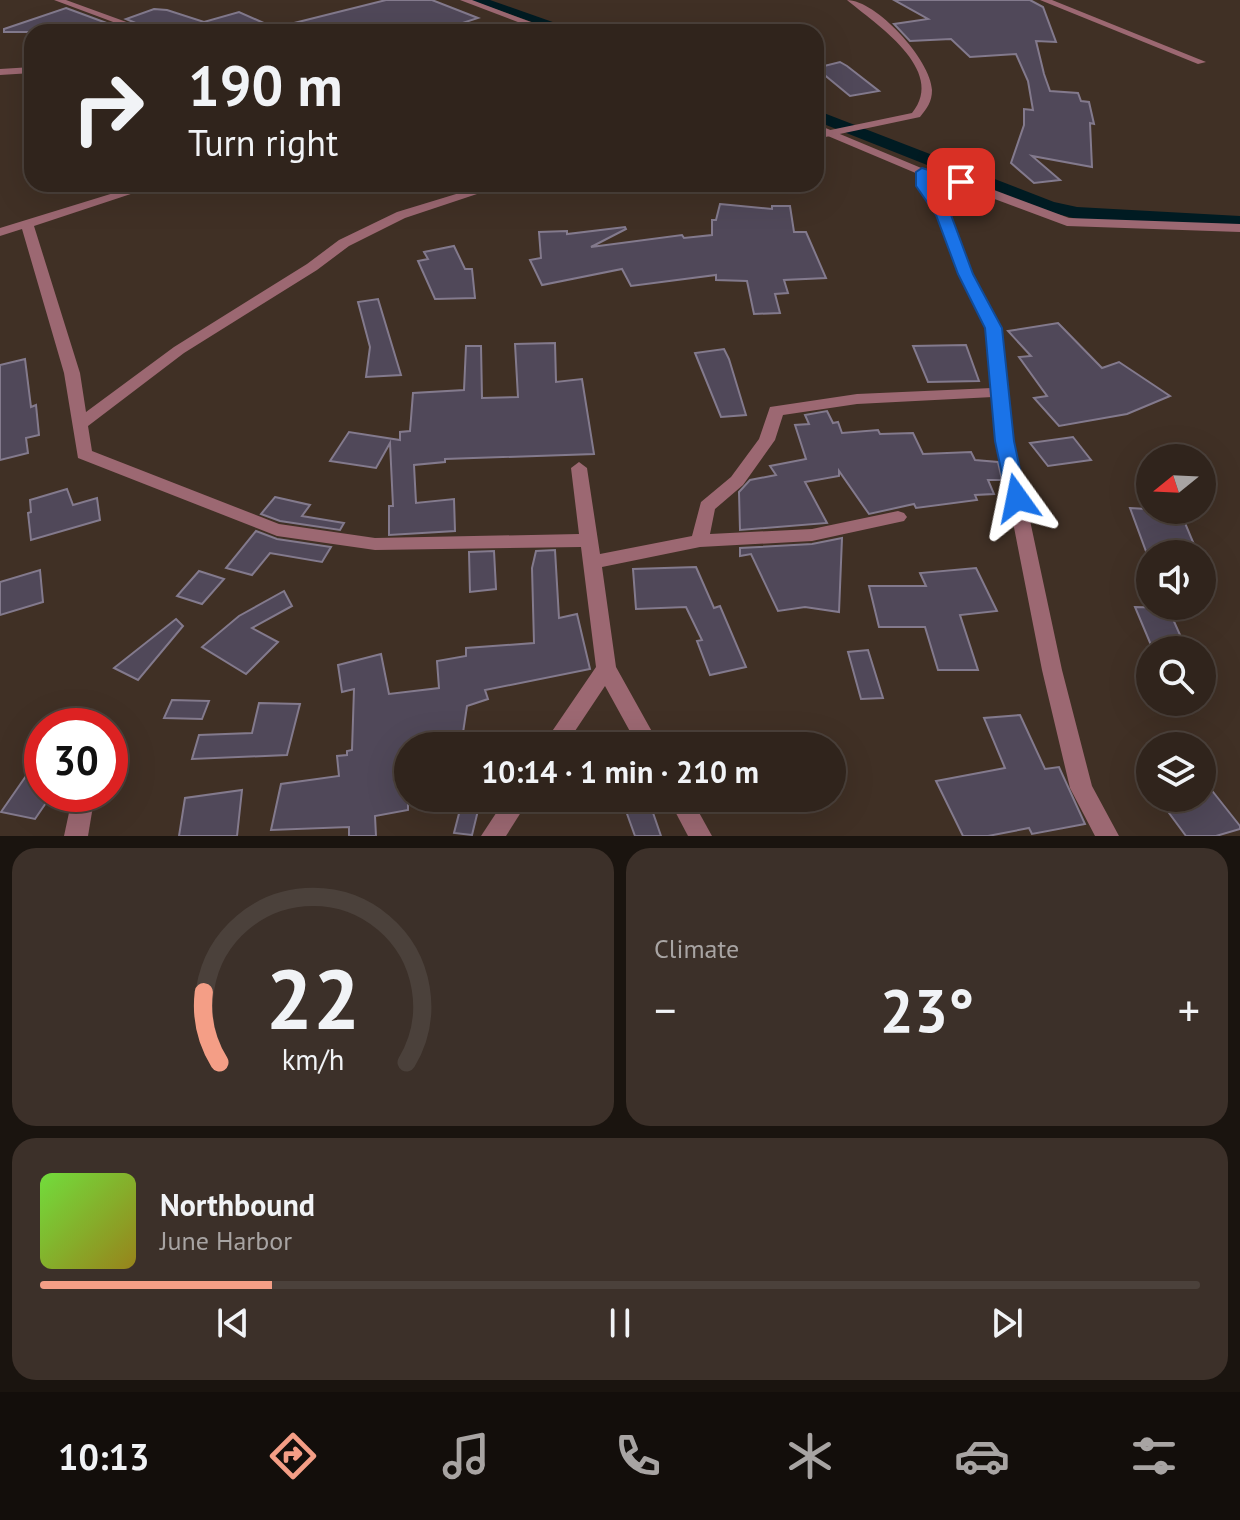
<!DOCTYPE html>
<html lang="en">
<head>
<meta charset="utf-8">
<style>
  :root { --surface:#30241c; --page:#3c3029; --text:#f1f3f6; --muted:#a8a4a3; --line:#4b413b; --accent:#f49e86 }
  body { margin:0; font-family:"PT Sans",sans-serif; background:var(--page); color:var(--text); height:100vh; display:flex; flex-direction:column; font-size:30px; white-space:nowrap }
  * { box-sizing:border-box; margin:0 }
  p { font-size:26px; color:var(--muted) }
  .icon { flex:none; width:44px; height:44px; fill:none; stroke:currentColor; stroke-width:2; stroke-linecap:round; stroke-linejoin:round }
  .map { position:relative; height:836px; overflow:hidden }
  .drawer { display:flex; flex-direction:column; gap:12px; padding:12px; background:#1a140f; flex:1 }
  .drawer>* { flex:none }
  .top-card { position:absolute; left:24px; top:24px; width:800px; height:168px; border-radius:24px; box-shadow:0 8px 32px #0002,0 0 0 2px var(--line); background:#30241c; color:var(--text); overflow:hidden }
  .needle { width:52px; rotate:252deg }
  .tools { position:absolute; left:1136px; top:444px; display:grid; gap:16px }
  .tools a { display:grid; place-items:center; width:80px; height:80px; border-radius:50%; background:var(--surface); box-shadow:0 8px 32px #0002,0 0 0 2px var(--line); font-size:40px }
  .speed { position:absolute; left:24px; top:708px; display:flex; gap:16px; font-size:40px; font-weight:700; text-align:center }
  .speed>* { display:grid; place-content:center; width:104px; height:104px; border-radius:50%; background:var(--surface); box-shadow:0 8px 32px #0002,0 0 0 2px var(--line); line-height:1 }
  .speed .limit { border:12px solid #d22; background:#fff; color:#111 }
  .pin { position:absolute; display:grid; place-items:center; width:68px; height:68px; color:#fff; margin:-34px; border-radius:16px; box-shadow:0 4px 12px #0006 }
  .me { position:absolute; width:88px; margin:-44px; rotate:348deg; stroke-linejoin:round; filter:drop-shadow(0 0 6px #0008) }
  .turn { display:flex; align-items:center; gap:28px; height:168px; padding:0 32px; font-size:36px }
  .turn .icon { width:104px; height:104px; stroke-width:2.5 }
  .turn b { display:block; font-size:56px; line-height:68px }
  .big { font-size:60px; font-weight:700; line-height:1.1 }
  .drawer .tile { flex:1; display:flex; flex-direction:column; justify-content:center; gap:12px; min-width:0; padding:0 28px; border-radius:24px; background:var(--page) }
  .drawer .dial { align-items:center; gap:0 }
  .dial svg { height:208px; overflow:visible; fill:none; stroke:var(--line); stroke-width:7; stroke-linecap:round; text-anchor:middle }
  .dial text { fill:var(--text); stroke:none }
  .song { display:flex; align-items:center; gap:24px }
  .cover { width:96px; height:96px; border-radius:12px; background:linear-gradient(135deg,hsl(100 70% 55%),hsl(50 70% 35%)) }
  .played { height:8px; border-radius:4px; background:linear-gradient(90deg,var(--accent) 20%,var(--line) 20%) }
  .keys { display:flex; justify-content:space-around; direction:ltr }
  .heat { display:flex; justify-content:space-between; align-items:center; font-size:44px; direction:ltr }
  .drawer .tiles { flex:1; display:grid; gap:12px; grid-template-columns:1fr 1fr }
  .tile:last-child { grid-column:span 2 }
  .trip { position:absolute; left:394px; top:732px; width:452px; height:80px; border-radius:40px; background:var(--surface); box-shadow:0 8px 32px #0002,0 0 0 2px var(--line); font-weight:700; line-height:80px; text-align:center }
  .tab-bar { display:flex; height:128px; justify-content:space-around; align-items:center; background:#130e0b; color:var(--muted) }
  .tab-bar .icon { width:56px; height:56px }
  .tab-bar .current { color:var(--accent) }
  .tab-bar b { font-size:36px; color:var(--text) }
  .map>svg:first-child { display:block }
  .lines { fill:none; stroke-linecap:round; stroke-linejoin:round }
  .canal { fill:#001b22; fill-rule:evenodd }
  .building { fill:#504859; stroke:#837a8d; stroke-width:2 }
  .minor { fill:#9c6872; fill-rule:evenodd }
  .tertiary { fill:#9c6872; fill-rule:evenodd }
  .route { fill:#1a73e8; stroke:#114b97; stroke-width:2 }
</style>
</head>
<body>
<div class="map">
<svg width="1240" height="836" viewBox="0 0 1240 836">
  <rect width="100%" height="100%" fill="#403025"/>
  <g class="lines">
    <!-- canal -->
    <g class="canal">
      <polygon points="470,0 490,0 581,32 560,32"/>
      <polygon points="816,110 1054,202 1077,207 1240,216 1240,228 1077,219 1041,210 816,121"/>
    </g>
  </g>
  <!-- building -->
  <g class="building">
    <polygon points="386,0 432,0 478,18 435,32 287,32 286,25"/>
    <polygon points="894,0 1030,0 1043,7 1056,42 1036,41 1044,74 1050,91 1078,93 1081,101 1089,102 1094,124 1090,123 1092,167 1032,156 1060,180 1034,183 1011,163 1024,125 1024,109 1033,110 1028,81 1016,54 970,57 951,39 910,41 894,24 928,19"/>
    <polygon points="66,8 131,32 4,32 4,29"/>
    <polygon points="154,9 167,10 204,22 239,12 284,32 157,32 126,19"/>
    <polygon points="840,62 847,66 879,91 850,96 816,68"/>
    <polygon points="720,204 772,209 772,206 790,206 794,232 806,232 826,278 784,280 788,293 775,294 780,313 754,314 747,281 716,280 716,275 631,286 622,269 542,285 530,260 541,258 539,232 567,231 567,234 625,227 626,229 591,247 682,235 684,238 712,235 712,220 716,220"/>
    <polygon points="454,246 465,269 472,269 475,298 435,299 418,261 428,259 424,252"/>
    <polygon points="378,299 391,342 401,375 366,377 370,347 358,302"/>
    <polygon points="1058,323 1102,368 1119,362 1170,396 1127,414 1059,426 1034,398 1047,396 1019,357 1031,356 1008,331"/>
    <polygon points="555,343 556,382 582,379 594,454 445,459 445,462 414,465 416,503 454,499 455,531 389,535 389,506 393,506 390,443 376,468 330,461 349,432 400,440 400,432 410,431 413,393 464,390 466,346 481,346 482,398 518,397 515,344"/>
    <polygon points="966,345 979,381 928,382 913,346"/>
    <polygon points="724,349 729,359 746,415 721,417 695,353"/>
    <polygon points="25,359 31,407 36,405 39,435 26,438 28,453 0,460 0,365"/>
    <polygon points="827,411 833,423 838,422 842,433 878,430 880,434 913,433 923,454 971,452 975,460 998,462 1002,480 988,480 994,494 975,495 977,500 916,508 914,504 869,514 839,471 839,476 805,482 827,523 740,530 739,492 750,480 776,475 770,466 806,459 795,425 809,424 805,415"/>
    <polygon points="1073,437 1091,460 1048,466 1030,443"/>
    <polygon points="67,489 73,505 97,498 100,520 31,540 28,513 31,512 30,500"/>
    <polygon points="275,497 310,505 302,516 344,523 340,530 280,521 261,514"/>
    <polygon points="1130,508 1180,511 1198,554 1147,554"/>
    <polygon points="256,531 277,539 331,547 322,562 270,553 252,575 226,568"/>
    <polygon points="842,538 839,612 805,607 778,611 751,554 740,556 740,548 812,544"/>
    <polygon points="555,550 559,618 577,614 590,669 485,690 488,699 467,706 461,746 408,746 408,810 375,816 376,836 349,836 349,827 271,830 281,784 339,776 337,756 347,755 347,751 352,750 354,689 342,692 338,665 381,654 389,694 439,688 437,661 466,656 466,648 534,643 532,568 536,551"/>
    <polygon points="494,551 496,589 470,592 469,552"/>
    <polygon points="696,567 714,608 720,606 746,667 710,675 697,641 702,640 686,607 636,609 633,569"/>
    <polygon points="976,568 997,611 960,615 978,670 938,670 925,627 879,627 869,586 926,586 920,573"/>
    <polygon points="40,570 43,602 0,615 0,582"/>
    <polygon points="199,571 224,579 202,604 177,596"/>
    <polygon points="284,591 292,606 252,628 278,642 246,674 202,647 239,616"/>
    <polygon points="1135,607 1168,608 1185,646 1151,645"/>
    <polygon points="176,619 183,626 138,680 114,668"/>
    <polygon points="868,650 883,698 861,699 848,652"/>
    <polygon points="172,700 209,701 202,719 164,718"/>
    <polygon points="259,703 300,704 287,755 192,759 199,735 252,733"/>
    <polygon points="1020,715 1045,769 1059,767 1085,824 1032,834 1029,828 988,836 963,836 936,781 1005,768 984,718"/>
    <polygon points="42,753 42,794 52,794 35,819 1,812"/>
    <polygon points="1202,778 1240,826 1240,829 1216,836 1186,836 1158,798 1202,798"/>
    <polygon points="242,790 237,836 179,836 185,798"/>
    <polygon points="463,798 481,798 472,835 454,833"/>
    <polygon points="650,804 661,836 635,836 626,811"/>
  </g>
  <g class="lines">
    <!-- minor -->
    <g class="minor">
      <polygon points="54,0 66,0 154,32 140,32"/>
      <path d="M847,0C876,0 931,60 932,90C932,102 927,108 920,117L816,139V133L912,113C948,70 874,23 847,0Z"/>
      <polygon points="1040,0 1052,0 1206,62 1198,64"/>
      <polygon points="32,67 32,73 0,75 0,69"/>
      <polygon points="922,168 928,172 929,186 949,215 973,274 1001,328 1013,441 1062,670 1092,786 1119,836 1095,836 1070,788 1042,670 997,441 993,397 857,404 783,415 775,440 743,485 715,509 710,534 812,529 898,511 904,513 907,517 904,521 812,541 700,547 602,567 616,667 660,746 638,746 605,686 565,746 542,746 596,667 581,547 375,550 277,536 78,458 64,373 22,229 0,236 0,228 143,184 161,184 34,226 80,373 86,412 174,347 307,264 339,240 397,212 489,184 507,184 405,218 349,246 317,270 184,353 88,426 92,451 279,524 375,538 579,534 571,468 579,462 587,468 600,554 692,536 701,502 731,477 759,439 770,407 857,394 992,388 987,328 959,274 937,215 917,186 916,172"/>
      <polygon points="73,794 95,794 88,836 64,836"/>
      <polygon points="506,798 530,798 506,836 481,836"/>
      <polygon points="668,798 691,798 712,836 688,836"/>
    </g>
    <!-- tertiary -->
    <g class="tertiary">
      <polygon points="460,0 472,0 558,32 544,32"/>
      <polygon points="816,124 926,170 965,179 1069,218 1240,224 1240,232 1067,226 957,185 918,174 816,131"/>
    </g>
  </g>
  <!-- route -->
  <polygon class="route" points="922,168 968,182 961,186 929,178 929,186 951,215 973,274 1002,328 1014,441 1026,498 1024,503 1010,503 1007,498 995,441 985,328 958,274 936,215 916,186 916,172"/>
</svg>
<div class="tools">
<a><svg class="needle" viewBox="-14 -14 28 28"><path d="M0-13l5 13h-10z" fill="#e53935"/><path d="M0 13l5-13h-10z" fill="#a8a4a3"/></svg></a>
<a><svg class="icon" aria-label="sound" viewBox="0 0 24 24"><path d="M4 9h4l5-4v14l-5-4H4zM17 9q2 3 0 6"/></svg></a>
<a><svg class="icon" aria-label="search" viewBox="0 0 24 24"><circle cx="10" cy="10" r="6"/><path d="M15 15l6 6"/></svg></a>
<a><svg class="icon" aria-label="layers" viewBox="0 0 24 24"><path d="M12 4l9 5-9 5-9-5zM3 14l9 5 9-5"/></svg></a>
</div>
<div class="speed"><div class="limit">30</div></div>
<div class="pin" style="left:961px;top:182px;background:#d93025"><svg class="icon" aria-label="arrive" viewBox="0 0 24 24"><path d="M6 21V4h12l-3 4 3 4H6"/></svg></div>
<svg class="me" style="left:1017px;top:498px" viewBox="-20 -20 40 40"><path d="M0-17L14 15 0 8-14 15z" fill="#1a73e8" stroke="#fff" stroke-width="4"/></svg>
<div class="trip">10:14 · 1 min · 210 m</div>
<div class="top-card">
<div class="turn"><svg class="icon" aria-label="right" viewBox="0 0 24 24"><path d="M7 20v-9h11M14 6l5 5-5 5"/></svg><div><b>190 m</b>Turn right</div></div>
</div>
</div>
<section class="drawer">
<div class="tiles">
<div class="tile dial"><svg viewBox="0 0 100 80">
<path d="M14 69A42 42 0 1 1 86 69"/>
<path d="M14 69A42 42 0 0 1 8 42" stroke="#f49e86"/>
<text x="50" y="56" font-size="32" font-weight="700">22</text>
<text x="50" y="72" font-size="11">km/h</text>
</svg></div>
<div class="tile"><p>Climate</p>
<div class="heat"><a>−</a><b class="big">23°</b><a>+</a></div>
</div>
<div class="tile">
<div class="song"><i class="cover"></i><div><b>Northbound</b><p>June Harbor</p></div></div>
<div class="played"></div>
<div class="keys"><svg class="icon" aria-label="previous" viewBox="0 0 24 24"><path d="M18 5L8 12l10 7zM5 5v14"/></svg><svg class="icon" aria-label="pause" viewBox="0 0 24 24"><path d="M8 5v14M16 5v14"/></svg><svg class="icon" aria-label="next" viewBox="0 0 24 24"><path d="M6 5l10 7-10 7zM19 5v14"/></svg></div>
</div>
</div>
</section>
<nav class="tab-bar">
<b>10:13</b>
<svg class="icon current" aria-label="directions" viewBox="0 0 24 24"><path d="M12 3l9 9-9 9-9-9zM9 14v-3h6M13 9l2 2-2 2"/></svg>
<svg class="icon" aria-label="music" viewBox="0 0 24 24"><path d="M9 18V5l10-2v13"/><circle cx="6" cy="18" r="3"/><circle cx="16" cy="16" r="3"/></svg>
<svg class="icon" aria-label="phone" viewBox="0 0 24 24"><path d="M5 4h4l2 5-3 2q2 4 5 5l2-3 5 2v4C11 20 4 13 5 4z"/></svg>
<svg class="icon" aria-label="climate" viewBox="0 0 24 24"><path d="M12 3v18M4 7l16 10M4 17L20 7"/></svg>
<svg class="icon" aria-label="car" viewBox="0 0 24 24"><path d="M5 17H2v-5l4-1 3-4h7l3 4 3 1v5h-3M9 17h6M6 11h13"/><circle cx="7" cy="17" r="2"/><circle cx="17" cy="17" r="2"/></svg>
<svg class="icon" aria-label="filters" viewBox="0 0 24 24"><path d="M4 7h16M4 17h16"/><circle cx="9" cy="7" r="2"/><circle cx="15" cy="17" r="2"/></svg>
</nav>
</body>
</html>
